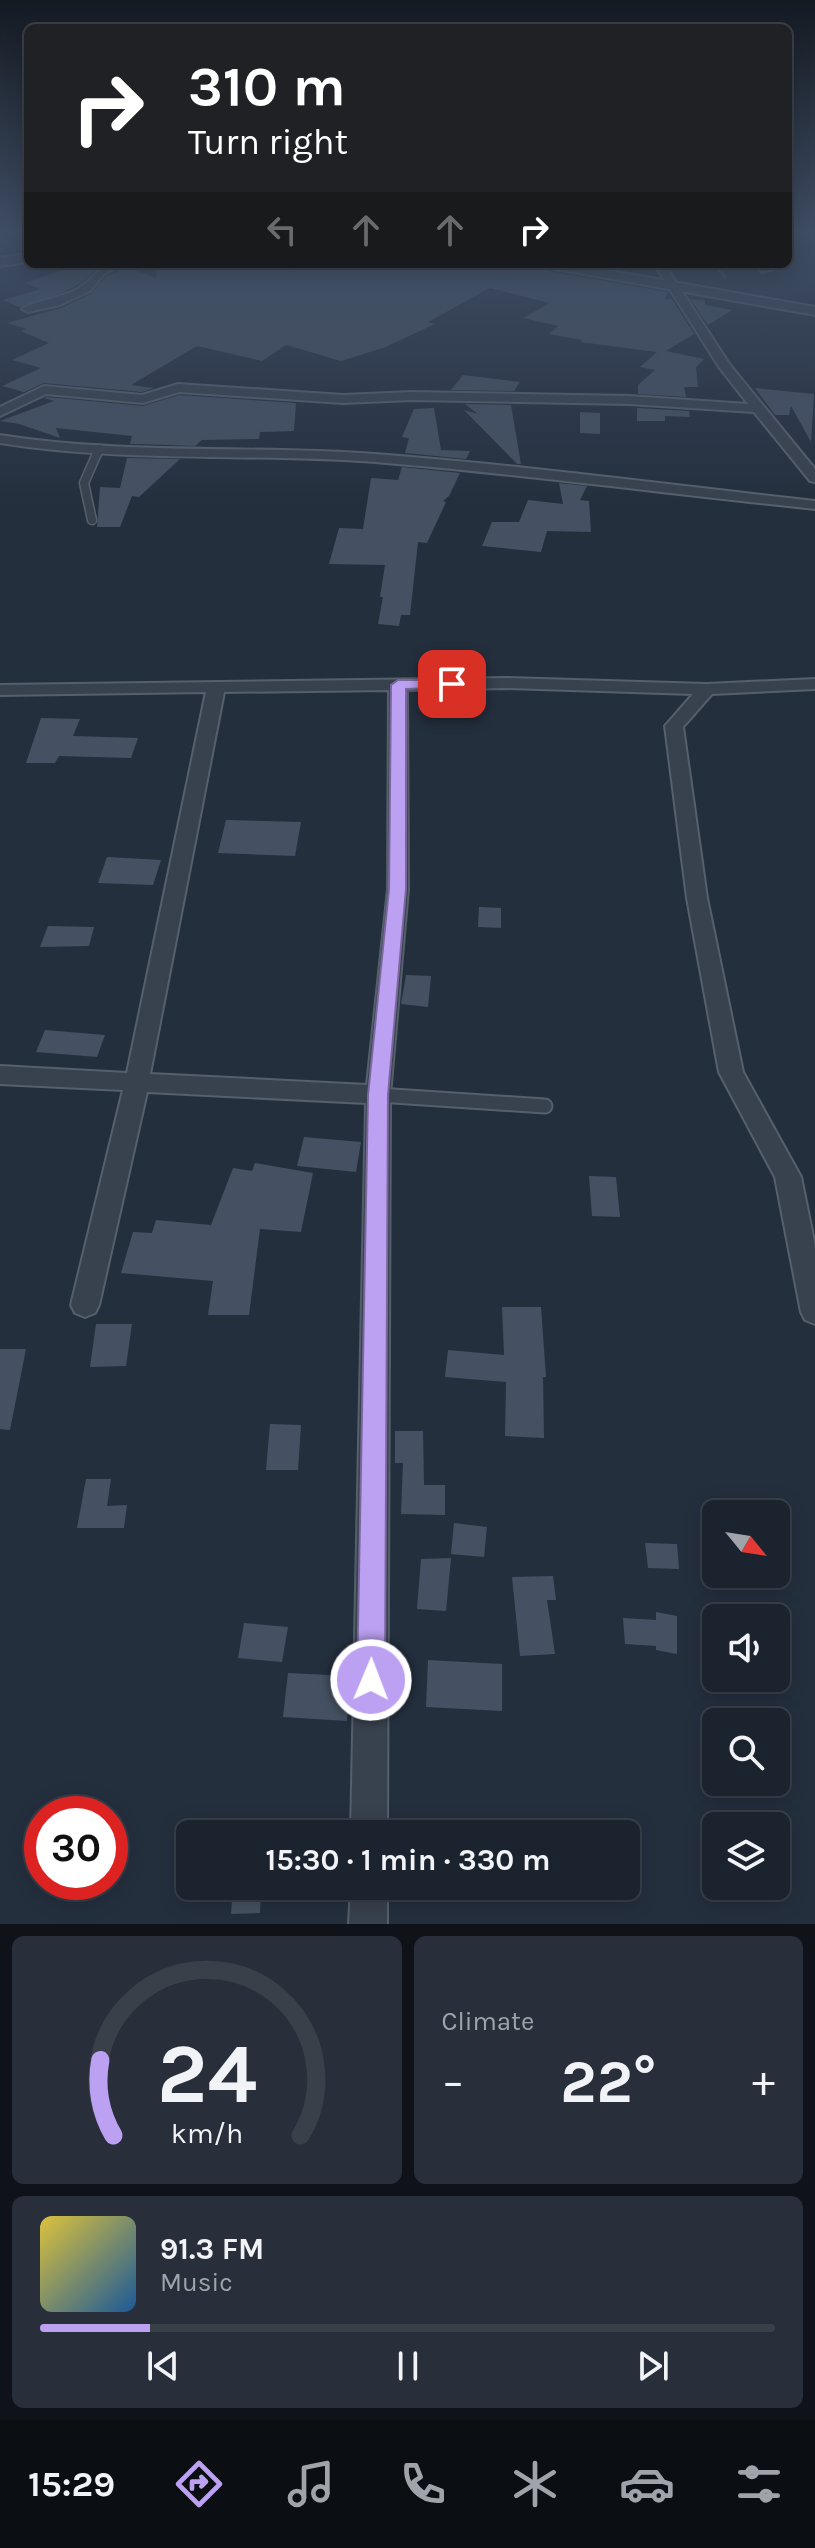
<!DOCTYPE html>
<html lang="en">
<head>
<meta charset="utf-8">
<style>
  :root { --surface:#1b232e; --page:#282f3a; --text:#f1f3f6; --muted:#a0a4aa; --line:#39404a; --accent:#bca0f2 }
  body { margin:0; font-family:Karla,sans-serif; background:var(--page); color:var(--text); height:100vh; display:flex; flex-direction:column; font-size:30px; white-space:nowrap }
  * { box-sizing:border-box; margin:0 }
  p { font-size:26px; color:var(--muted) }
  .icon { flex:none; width:44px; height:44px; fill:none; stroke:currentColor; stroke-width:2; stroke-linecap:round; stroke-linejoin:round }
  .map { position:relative; height:1924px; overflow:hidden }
  .details { display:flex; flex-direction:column; gap:12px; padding:12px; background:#0f1319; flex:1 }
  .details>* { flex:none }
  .guide { position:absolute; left:24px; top:24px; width:768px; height:244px; border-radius:12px; box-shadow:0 4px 20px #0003,0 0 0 2px var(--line); background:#202124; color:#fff; overflow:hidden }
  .needle { width:52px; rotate:120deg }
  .controls { position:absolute; left:702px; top:1500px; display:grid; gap:16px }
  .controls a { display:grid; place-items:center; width:88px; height:88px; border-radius:12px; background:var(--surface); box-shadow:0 4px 20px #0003,0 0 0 2px var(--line); font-size:40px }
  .speed { position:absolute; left:24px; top:1796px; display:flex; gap:16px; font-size:40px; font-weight:700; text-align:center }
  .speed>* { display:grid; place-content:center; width:104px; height:104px; border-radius:50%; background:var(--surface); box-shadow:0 4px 20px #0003,0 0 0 2px var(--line); line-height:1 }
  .speed .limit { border:12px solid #d22; background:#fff; color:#111 }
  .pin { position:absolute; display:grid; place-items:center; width:68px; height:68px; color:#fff; margin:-34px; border-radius:16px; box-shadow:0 4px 12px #0006 }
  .me { position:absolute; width:88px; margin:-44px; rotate:1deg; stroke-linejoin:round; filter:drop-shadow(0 0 6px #0008) }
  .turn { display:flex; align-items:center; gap:28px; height:168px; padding:0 32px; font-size:36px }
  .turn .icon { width:104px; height:104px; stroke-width:2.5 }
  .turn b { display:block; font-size:56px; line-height:68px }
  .lanes { display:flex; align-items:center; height:76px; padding:0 32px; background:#0003; justify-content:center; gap:40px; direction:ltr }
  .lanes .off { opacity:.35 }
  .big { font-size:60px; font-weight:700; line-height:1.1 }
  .details .widget { flex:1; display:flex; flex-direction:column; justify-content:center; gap:12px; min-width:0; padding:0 28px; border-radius:12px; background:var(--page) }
  .details .dial { align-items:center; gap:0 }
  .dial svg { height:208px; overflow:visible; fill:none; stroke:var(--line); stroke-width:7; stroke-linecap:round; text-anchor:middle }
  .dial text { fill:var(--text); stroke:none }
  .song { display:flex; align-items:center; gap:24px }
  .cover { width:96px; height:96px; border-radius:12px; background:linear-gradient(135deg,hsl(50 70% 55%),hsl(210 70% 35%)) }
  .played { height:8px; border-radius:4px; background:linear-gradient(90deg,var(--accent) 15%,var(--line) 15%) }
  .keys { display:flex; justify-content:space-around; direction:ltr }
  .heat { display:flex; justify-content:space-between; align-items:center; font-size:44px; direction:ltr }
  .details .tiles { flex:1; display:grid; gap:12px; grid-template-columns:1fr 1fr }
  .widget:last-child { grid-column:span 2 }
  .trip { position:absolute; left:176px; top:1820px; width:464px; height:80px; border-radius:12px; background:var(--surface); box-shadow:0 4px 20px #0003,0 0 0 2px var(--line); font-weight:700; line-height:80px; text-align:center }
  .tabs { display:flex; height:128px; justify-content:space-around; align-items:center; background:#0b0e12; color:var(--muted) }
  .tabs .icon { width:56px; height:56px }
  .tabs .current { color:var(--accent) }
  .tabs b { font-size:36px; color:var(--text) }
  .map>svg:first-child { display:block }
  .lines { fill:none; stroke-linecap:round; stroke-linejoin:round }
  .stream { stroke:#394c67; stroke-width:4 }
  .building { fill:#455162 }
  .service-far1-casing { stroke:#565f6c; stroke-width:11 }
  .service-casing { stroke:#565f6c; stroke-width:17 }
  .minor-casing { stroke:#565f6c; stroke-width:4 }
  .tertiary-casing { stroke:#565f6c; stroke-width:4 }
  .service-far1 { stroke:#38414e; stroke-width:8 }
  .service { stroke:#38414e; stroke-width:13 }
  .minor { fill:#38414e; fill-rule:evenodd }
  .tertiary { fill:#38414e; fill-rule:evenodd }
  .route { fill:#bca0f2; stroke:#7a689d; stroke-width:2 }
</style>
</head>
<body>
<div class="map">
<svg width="815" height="1924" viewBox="0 0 815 1924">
  <rect width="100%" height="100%" fill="#242f3e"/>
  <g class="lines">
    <!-- stream -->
    <polyline class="stream" points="715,264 725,277"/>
  </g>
  <!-- building -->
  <g class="building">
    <polygon points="102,264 81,283 64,292 20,307 3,300 40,289 25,283 73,266"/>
    <polygon points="157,264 285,264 292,272 301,264 527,264 549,271 667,292 665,299 672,299 694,334 666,351 704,359 696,367 698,387 684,387 686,397 638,394 638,385 655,370 640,367 657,352 580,342 582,340 549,334 558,326 523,318 550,303 490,288 428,322 435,324 383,348 341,361 286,345 262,361 197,346 131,385 154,388 142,392 44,383 24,392 2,386 41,368 12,360 49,343 21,331 27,329 7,323 61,308 91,294 106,276 120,270 130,268 156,278"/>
    <polygon points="690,299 705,301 705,305 732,310 708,325"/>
    <polygon points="463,375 520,382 514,391 451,390"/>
    <polygon points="755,388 814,394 811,442 791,406 789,415 775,415"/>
    <polygon points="179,395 296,403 294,431 260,432 259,439 202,440 195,446 140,444 130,444 132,436 56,428 60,438 19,424 0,421 54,401 44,398 47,397 143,406"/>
    <polygon points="465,404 511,405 521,464 517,464 464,410 478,414"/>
    <polygon points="434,408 441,450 470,451 466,459 405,453 409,438 402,437 414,409"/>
    <polygon points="637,408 689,411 690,417 665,416 665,421 637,421"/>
    <polygon points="580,412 600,413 600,434 580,433"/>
    <polygon points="127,458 180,459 139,497 132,496 120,527 97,527 100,487 120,488"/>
    <polygon points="402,467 460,473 449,496 443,501 446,502 427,543 418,542 410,615 401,615 399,626 378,624 383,597 380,597 385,565 329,564 339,528 363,529 371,478 398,480"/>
    <polygon points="559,483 587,486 580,500 589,501 591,532 547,531 541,552 482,546 492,522 519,522 528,500 563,504"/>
    <polygon points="41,718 80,719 73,736 138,738 131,758 59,756 55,763 26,763"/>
    <polygon points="226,820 301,822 295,856 218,853"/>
    <polygon points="107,857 161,860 153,885 98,883"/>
    <polygon points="479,907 501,908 501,928 478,927"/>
    <polygon points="48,926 94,927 89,946 40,947"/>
    <polygon points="406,975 431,976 428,1007 401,1004"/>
    <polygon points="45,1030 105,1035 97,1057 36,1052"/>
    <polygon points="304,1137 361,1142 356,1172 297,1166"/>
    <polygon points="255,1163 313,1173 301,1232 260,1229 249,1315 208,1315 213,1281 121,1273 133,1232 152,1233 156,1220 211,1225 233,1168 252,1171"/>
    <polygon points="589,1176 616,1177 620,1217 592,1216"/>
    <polygon points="502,1307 541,1307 546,1377 543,1377 544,1438 505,1436 506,1382 445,1377 448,1350 504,1355"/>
    <polygon points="96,1324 132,1324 126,1366 90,1367"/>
    <polygon points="0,1349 26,1349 10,1430 0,1429"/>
    <polygon points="270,1424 301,1425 298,1470 266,1470"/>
    <polygon points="395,1431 423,1431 424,1485 445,1485 445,1515 401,1514 403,1463 395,1463"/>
    <polygon points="86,1479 111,1479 107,1506 127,1505 124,1528 77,1528"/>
    <polygon points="454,1523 487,1527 484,1557 451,1554"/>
    <polygon points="645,1543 677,1544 679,1569 648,1568"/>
    <polygon points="451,1558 446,1611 417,1609 421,1559"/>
    <polygon points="553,1576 556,1600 547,1600 555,1654 520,1656 512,1577"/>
    <polygon points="656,1612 677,1616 677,1654 656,1650 656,1646 625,1644 623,1618 656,1620"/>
    <polygon points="244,1623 288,1627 282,1662 238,1658"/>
    <polygon points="428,1660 502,1664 502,1711 426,1707"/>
    <polygon points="288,1673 350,1676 347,1721 283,1717"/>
    <polygon points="233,1886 261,1886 260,1913 231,1914"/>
  </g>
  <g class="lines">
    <!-- service-far1 casing -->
    <g class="service-far1-casing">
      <polyline id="service-far1" points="92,520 84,483 99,449"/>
    </g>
    <!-- service casing -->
    <g class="service-casing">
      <polyline id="service" points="378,1095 545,1106"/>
    </g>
    <!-- minor casing -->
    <g class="minor-casing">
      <g id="minor">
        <path d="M110,264H124L104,274L90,291L60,305L28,312L22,309C38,299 61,299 79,288C91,281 96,270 110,264Z"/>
        <polygon points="288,264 298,264 292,269"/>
        <polygon points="654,264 664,264 730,365 815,469 815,482 810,481 754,412 629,404 412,400 343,403 179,392 143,403 46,394 0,416 0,407 44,386 142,395 178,384 343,395 412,392 629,396 748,404 719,367"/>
        <polygon points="757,264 767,264 771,270 762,272"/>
        <path d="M0,435C124,455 250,445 375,454C522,465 669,485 815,501V509C669,494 522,474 375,462C250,453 124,463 0,443Z"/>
        <path d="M506,678L707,684L815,679V689L712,694L683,727L707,898L743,1072L801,1177L815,1246V1324L805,1320L801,1312L775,1177L719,1072L687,898L665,726L693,694L506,688L407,690L408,889L390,1095L387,1834H351L366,1103L147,1092L99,1305L95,1313L85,1317L75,1313L71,1305L123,1090L0,1084V1066L127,1073L206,692L0,695V685ZM389,690L388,889L367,1085L150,1074L224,692Z"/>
        <polygon points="351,1886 387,1886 387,1924 349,1924"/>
      </g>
    </g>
    <!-- tertiary casing -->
    <g class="tertiary-casing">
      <g id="tertiary">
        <polygon points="28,254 28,262 0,266 0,258"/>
        <polygon points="544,264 572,264 815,307 815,315 550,268"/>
      </g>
    </g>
    <!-- service-far1 -->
    <use href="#service-far1" class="service-far1"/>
    <!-- service -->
    <use href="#service" class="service"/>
    <!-- minor -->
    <use href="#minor" class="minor"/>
    <!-- tertiary -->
    <use href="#tertiary" class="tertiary"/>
  </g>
  <!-- sky -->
  <linearGradient id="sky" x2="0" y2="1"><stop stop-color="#141a22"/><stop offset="0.46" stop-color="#3f4d63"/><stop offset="1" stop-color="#3f4d63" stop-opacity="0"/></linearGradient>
  <rect width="815" height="502" fill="url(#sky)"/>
  <!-- route -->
  <polygon class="route" points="452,680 457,681 457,687 406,689 406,889 388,1095 385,1680 381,1690 371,1694 361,1690 357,1680 368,1095 389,889 391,685 398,680"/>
</svg>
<div class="controls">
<a><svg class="needle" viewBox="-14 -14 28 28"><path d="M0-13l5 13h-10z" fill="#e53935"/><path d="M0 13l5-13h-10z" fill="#a0a4aa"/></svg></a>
<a><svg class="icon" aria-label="sound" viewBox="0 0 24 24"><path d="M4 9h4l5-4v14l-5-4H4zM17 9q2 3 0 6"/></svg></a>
<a><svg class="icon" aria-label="search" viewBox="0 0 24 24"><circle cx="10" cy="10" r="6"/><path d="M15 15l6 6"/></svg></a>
<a><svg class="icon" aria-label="layers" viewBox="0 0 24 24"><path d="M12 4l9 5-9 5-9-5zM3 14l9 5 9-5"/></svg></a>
</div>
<div class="speed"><div class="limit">30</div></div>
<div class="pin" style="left:452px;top:684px;background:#d93025"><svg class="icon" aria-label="arrive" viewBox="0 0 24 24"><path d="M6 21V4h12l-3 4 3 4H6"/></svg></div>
<svg class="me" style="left:371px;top:1680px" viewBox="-20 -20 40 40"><circle r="17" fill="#bca0f2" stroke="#fff" stroke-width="3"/><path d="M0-11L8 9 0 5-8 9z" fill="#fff"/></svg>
<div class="trip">15:30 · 1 min · 330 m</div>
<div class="guide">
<div class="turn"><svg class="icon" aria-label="right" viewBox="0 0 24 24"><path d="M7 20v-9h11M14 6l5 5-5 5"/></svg><div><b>310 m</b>Turn right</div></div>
<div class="lanes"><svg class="icon off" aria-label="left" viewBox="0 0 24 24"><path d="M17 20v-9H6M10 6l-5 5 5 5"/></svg><svg class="icon off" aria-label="ahead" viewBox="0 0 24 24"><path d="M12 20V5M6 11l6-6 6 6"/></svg><svg class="icon off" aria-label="ahead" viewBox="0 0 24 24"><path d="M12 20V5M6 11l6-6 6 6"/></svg><svg class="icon" aria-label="right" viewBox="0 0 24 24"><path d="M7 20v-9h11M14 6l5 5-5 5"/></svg></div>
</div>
</div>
<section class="details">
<div class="tiles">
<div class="widget dial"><svg viewBox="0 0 100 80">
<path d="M14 69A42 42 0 1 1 86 69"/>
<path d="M14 69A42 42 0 0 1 9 40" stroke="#bca0f2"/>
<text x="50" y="56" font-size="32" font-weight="700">24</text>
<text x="50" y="72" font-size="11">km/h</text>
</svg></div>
<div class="widget"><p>Climate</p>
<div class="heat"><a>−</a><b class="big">22°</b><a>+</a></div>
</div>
<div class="widget">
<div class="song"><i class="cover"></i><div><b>91.3 FM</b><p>Music</p></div></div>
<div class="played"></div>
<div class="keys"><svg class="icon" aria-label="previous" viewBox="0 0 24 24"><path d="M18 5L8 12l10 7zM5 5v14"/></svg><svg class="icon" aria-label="pause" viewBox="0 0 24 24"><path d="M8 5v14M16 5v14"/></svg><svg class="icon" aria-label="next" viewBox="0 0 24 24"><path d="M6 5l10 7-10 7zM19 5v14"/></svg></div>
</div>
</div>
</section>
<nav class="tabs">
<b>15:29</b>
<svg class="icon current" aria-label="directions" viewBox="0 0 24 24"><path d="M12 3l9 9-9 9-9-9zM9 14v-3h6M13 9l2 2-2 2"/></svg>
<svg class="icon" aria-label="music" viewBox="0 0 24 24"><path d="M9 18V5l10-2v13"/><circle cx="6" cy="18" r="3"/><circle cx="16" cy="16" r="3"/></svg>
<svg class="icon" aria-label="phone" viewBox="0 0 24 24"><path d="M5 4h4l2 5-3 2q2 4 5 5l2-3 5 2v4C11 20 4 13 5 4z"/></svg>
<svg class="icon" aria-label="climate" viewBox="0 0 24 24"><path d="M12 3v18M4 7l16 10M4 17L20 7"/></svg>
<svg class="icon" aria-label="car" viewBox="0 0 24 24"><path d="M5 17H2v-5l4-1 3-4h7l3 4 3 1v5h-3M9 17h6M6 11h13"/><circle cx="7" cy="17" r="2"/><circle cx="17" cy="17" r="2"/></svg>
<svg class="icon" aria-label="filters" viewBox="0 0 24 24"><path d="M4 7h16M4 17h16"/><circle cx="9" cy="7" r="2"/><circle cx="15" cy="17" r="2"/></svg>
</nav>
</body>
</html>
